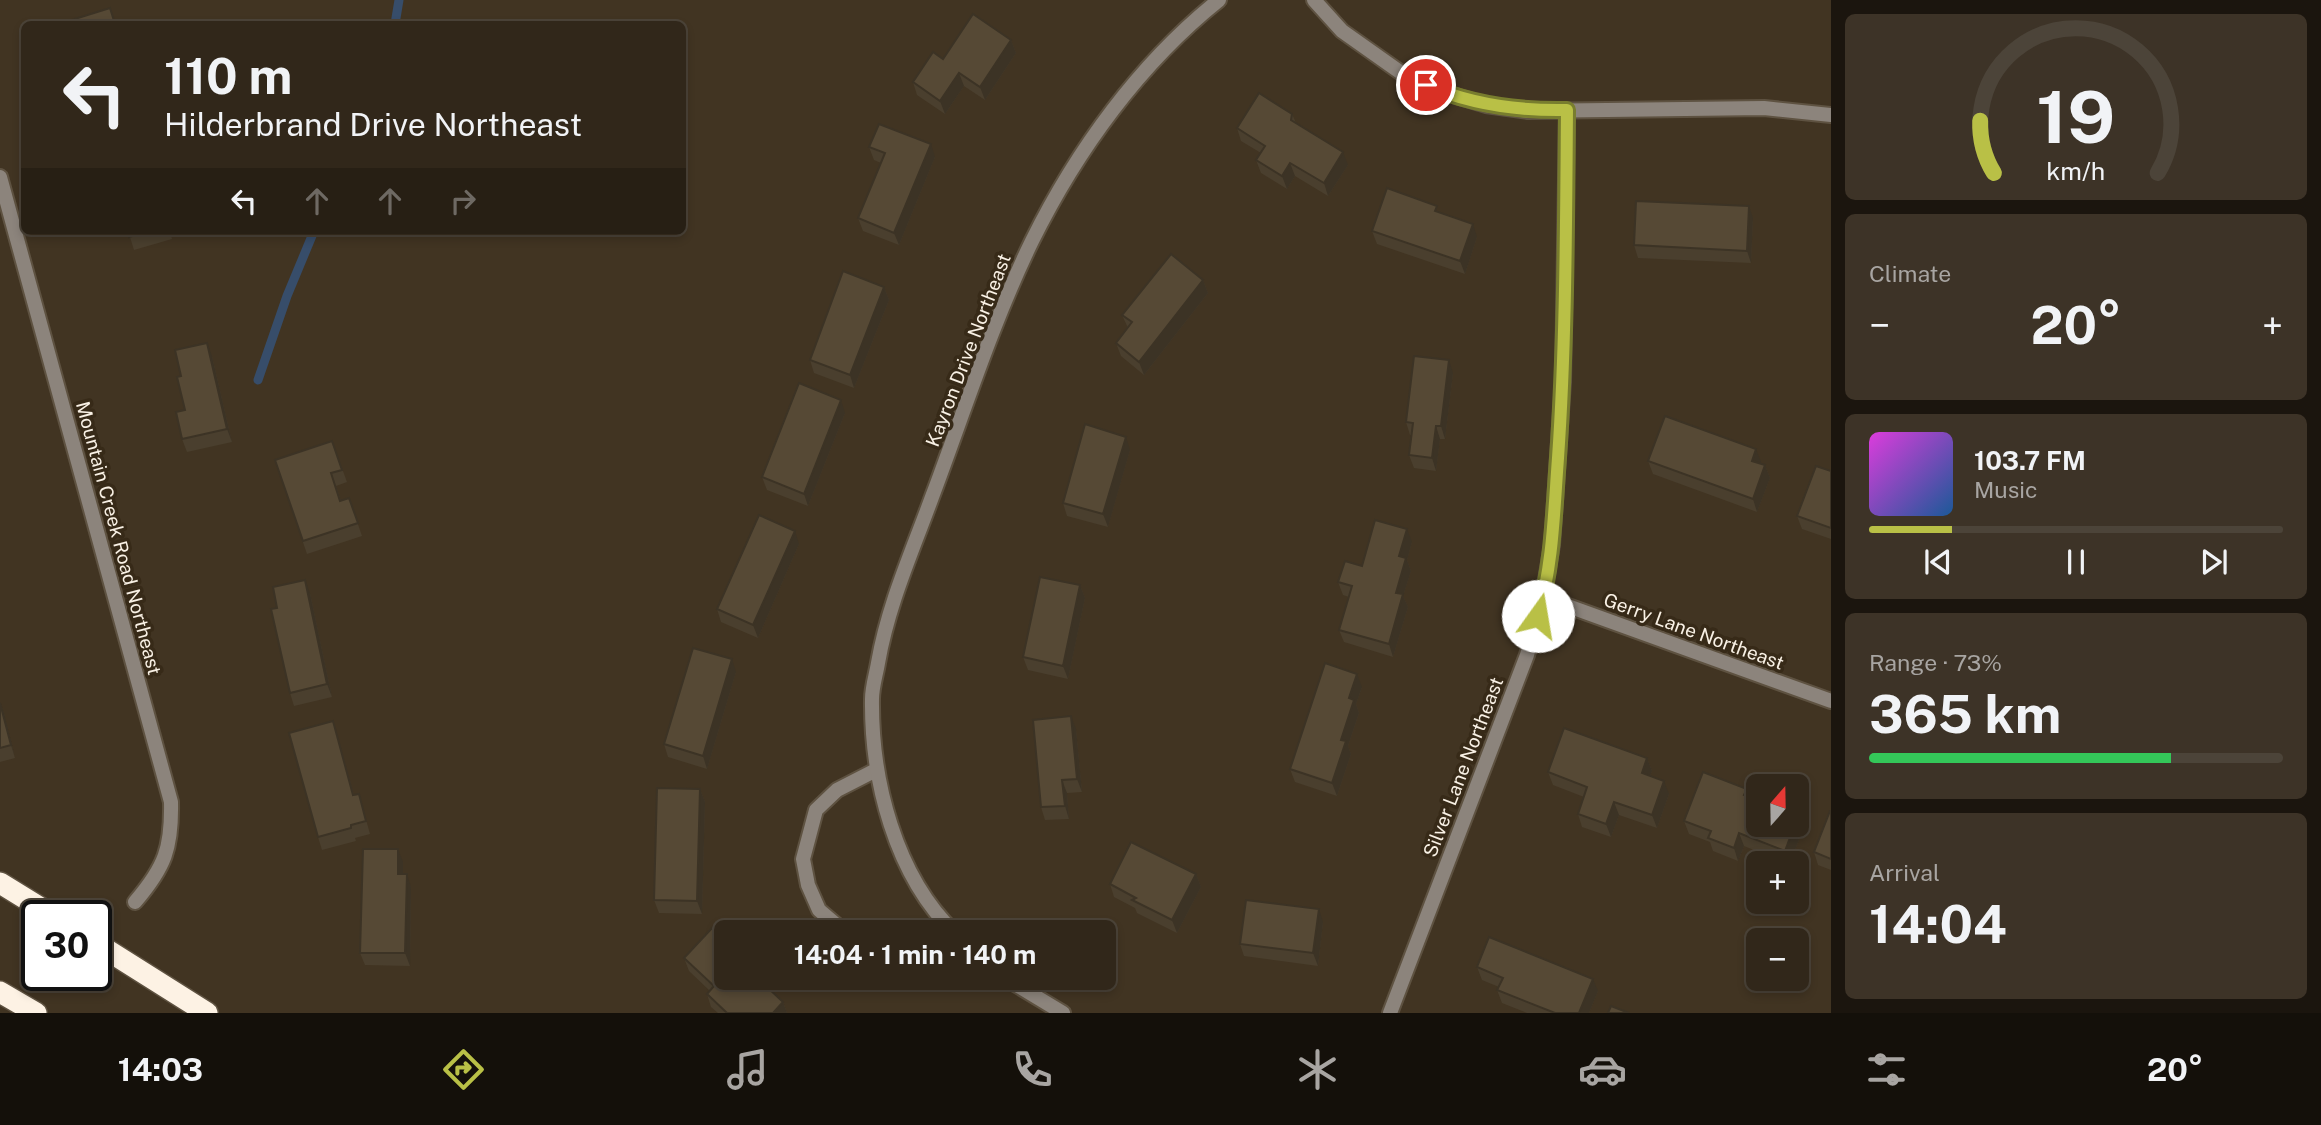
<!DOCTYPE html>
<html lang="en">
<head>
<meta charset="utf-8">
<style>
  :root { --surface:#31271a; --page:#3d3327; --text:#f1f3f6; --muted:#a8a5a2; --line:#4c4439; --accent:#b9c046 }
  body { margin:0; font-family:"Public Sans",sans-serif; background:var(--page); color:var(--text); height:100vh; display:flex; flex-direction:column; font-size:26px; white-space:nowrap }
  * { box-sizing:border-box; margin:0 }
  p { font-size:23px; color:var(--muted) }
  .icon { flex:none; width:38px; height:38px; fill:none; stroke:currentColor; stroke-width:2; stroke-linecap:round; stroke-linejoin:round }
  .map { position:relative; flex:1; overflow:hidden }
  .drawer { display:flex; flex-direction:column; gap:14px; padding:14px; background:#1b150e; width:490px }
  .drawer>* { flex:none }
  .hud { position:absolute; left:21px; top:21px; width:665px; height:214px; border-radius:10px; box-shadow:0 4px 10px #0003,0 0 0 2px var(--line); background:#31271a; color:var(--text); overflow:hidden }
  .needle { width:46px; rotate:20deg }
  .controls { position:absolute; left:1746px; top:774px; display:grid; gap:14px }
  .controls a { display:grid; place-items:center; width:63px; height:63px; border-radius:10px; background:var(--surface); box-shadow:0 4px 10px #0003,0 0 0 2px var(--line); font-size:35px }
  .speed { position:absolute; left:21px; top:900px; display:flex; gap:14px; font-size:35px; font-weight:700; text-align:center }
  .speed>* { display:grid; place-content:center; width:91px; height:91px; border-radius:50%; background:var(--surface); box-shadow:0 4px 10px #0003,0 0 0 2px var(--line); line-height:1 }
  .speed .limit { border:4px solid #111; border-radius:10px; background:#fff; color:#111 }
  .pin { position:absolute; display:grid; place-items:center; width:60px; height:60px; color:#fff; margin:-30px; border:4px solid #fff; border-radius:50%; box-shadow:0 2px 7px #0007 }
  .me { position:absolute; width:77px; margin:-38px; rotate:13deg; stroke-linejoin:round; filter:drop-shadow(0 0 5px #0008) }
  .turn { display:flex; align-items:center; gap:24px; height:147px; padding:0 28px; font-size:32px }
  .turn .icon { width:91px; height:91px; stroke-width:2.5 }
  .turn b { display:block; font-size:49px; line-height:60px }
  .lanes { display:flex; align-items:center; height:66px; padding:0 28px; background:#0003; justify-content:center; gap:35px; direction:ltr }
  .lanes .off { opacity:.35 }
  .big { font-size:52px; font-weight:700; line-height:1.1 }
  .drawer .tile { flex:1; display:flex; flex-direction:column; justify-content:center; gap:10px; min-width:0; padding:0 24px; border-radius:10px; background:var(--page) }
  .drawer .dial { align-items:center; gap:0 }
  .dial svg { height:182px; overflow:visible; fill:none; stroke:var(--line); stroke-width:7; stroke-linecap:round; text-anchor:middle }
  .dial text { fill:var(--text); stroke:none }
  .song { display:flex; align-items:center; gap:21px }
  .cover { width:84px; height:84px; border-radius:10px; background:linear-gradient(135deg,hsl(300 70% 55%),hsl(210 70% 35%)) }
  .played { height:7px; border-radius:4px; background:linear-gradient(90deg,var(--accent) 20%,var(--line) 20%) }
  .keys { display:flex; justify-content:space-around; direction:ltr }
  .heat { display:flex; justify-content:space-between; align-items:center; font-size:38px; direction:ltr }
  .charge { height:10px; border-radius:5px; background:linear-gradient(90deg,#34c759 73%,var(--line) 0) }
  .trip { position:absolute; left:714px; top:920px; width:402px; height:70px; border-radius:10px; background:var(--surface); box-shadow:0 4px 10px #0003,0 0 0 2px var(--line); font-weight:700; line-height:70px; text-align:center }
  .dock { display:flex; height:112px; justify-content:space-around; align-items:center; background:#14100a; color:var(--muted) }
  .dock .icon { width:49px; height:49px }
  .dock .selected { color:var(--accent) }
  .dock b { font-size:32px; color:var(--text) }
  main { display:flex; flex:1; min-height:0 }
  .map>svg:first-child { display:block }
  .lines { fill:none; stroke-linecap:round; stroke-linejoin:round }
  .stream { stroke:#374d6a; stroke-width:9 }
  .minor-casing { stroke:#5e5241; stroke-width:18 }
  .motorway-casing { stroke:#5e5241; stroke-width:24 }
  .minor { stroke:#8c847c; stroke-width:14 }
  .motorway { stroke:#fdf2e4; stroke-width:21 }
  .wall { fill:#4a3f2e }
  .shaded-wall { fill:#3c3325 }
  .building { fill:#564935; stroke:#3c3325; stroke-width:2 }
  .route-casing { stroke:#787d2e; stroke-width:18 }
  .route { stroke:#b9c046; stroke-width:12 }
  .labels { text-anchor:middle; stroke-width:7; stroke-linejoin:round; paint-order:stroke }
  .street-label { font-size:19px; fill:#f9f1e5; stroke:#372a18 }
</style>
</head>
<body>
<main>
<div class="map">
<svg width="1831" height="1013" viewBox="0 0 1831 1013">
  <rect width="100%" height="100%" fill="#413422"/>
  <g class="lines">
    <!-- stream -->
    <g class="stream">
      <polyline points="395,24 399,0"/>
      <polyline points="258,380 287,296 314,231"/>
    </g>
    <!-- minor casing -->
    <g class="minor-casing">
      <g id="minor">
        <polyline points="1314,0 1342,31 1407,77 1446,93 1486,105 1528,111 1764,108 1831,115"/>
        <path d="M0,177L171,802C172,848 165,867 135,902"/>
        <polyline points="1543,597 1831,701"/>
        <polyline points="846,933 819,910 808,885 803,859 816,810 837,790 876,770"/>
        <polyline points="935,933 950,928"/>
        <path d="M955,933C895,876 871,779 872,699C872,687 876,675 878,663C888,605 912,552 932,497C964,412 992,323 1032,241C1077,150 1140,63 1219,0"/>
        <polyline points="1005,978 1063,1013"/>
        <polyline points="1390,1013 1527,655 1543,597 1552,545 1563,382 1567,110"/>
      </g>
    </g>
    <!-- motorway casing -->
    <g class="motorway-casing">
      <g id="motorway">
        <polyline points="0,883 52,915"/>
        <polyline points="96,943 207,1013"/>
        <polyline points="0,992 36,1013"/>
      </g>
    </g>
    <!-- minor -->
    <use href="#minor" class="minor"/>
    <!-- motorway -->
    <use href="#motorway" class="motorway"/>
  </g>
  <!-- wall -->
  <g class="wall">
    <polygon points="1011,40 1016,53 985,100 964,86 945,114 917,95 913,82 943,59"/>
    <polygon points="1292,114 1296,123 1348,165 1328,196 1295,176 1287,189 1261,173 1256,160 1261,153 1241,141 1237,128"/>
    <polygon points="869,147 935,157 899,245 863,231 858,218 881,163 874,160"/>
    <polygon points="1440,213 1477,237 1465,274 1377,244 1372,231"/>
    <polygon points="1753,218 1751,263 1638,258 1634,245"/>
    <polygon points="128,231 170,231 172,239 134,250"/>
    <polygon points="1203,280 1208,293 1144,375 1121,356 1116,343 1128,328 1122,315"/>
    <polygon points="884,287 889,300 854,388 814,373 810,360"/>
    <polygon points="212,356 232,442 187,452 182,439 185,410 181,376"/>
    <polygon points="1453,373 1445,439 1440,439 1436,471 1414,468 1409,455 1412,435 1410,435 1406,422"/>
    <polygon points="845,413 808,506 767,490 762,477"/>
    <polygon points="332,441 347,482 336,486 341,501 349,498 362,536 307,554 275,460"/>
    <polygon points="1130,450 1108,527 1067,516 1063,503"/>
    <polygon points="1648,461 1761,462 1760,464 1765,465 1770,478 1757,512 1653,474"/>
    <polygon points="1831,471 1831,539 1802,529 1797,516"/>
    <polygon points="1412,542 1407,560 1411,571 1403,596 1408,607 1393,657 1344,642 1339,630 1349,597 1343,595 1338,582 1362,566"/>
    <polygon points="799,544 758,638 721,622 717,609"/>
    <polygon points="1080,585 1085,598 1068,679 1028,670 1023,657"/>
    <polygon points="310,593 332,697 294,706 290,693 277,608"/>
    <polygon points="736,672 707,769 668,757 664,744"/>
    <polygon points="1362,687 1356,704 1359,713 1348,746 1351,754 1337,796 1295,782 1290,769"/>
    <polygon points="0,702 4,713 15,758 0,762"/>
    <polygon points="333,721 337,734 354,795 359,794 370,834 355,838 356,841 322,850 318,837"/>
    <polygon points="1076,729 1082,792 1067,793 1069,819 1045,820 1041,807"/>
    <polygon points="1647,758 1652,771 1650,776 1669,794 1657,828 1619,815 1611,837 1582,827 1578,814 1584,797 1553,785 1548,772"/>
    <polygon points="700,789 705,802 702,914 659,913 654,900"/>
    <polygon points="1747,789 1759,824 1802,806 1807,819 1790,863 1786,863 1744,846 1738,861 1713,851 1710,842 1689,834 1684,821"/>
    <polygon points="1831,811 1831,870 1818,865 1814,852"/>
    <polygon points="403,862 403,874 411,887 410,966 365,965 360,953"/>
    <polygon points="1196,874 1201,887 1177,933 1137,913 1135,908 1114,897 1110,884"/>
    <polygon points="1323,922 1318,966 1244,956 1240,944"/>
    <polygon points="684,958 774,992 773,993 783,1002 787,1013 718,1013 711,1007 707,994 710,991 689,971"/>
    <polygon points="1477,967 1598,991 1589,1013 1527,1013 1502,1003 1497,990 1499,987 1482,980"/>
  </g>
  <!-- shaded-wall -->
  <g class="shaded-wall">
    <polygon points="1011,40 1016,53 985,100 980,87"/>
    <polygon points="959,73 964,86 945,114 940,101"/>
    <polygon points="931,144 935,157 899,245 894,233"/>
    <polygon points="1343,152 1348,165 1328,196 1324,183"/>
    <polygon points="1290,163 1295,176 1287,189 1282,176"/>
    <polygon points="1749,206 1753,218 1751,263 1747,251"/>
    <polygon points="1473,224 1477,237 1465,274 1460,261"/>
    <polygon points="1203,280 1208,293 1144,375 1139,362"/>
    <polygon points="884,287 889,300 854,388 850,375"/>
    <polygon points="207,343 212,356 232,442 227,429"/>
    <polygon points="1449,360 1453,373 1445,439 1441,426"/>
    <polygon points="841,400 845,413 808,506 804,494"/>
    <polygon points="1436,426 1440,439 1436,471 1432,458"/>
    <polygon points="1126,437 1130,450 1108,527 1103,514"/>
    <polygon points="1756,449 1761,462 1756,474 1752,461"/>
    <polygon points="1765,465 1770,478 1757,512 1753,499"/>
    <polygon points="1407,529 1412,542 1407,560 1411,571 1403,596 1408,607 1393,657 1389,644 1399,556"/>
    <polygon points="795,531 799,544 758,638 753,625"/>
    <polygon points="305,580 310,593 332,697 327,684"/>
    <polygon points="1080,585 1085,598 1068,679 1063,666"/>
    <polygon points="732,659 736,672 707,769 703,756"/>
    <polygon points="1357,674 1362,687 1356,704 1359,713 1348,746 1351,754 1337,796 1332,783 1349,698"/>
    <polygon points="0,702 4,713 15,758 11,745"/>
    <polygon points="1071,716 1076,729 1082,792 1077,779"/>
    <polygon points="333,721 337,734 357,808 353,795"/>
    <polygon points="1647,758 1652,771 1646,786 1642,773"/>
    <polygon points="1062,780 1067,793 1069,819 1065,806"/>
    <polygon points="1664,781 1669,794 1657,828 1652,815"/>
    <polygon points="700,789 705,802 702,914 697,901"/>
    <polygon points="1747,789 1752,802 1744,795"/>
    <polygon points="1614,802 1619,815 1611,837 1606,824"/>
    <polygon points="1802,806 1807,819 1790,863 1789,863 1785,851 1795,824 1797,824 1797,819"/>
    <polygon points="1739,833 1744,846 1738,861 1734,848"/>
    <polygon points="398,849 403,862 403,887 398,874"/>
    <polygon points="407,874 411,887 410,966 405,953"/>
    <polygon points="1196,874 1201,887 1177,933 1172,920"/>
    <polygon points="1319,909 1323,922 1318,966 1313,953"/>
    <polygon points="769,979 774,992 769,997 765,985"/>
    <polygon points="1593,979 1598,991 1589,1013 1579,1013"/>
    <polygon points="783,1002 787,1013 773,1013"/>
  </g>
  <!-- building -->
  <g class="building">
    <polygon points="110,8 115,24 66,24 65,22"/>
    <polygon points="973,14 1011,40 980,87 959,73 940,101 913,82 933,52 943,59"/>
    <polygon points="1259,93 1292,114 1291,120 1343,152 1324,183 1290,163 1282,176 1256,160 1265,146 1237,128"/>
    <polygon points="879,124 931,144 894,233 858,218 885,153 869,147"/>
    <polygon points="1387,188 1437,206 1435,211 1473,224 1460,261 1372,231"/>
    <polygon points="1636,201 1749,206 1747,251 1634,245"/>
    <polygon points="128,231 150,231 129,237"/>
    <polygon points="1171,254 1203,280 1139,362 1116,343 1132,322 1122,315"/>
    <polygon points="843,271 884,287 850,375 810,360"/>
    <polygon points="207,343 227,429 182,439 176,412 185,410 177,377 181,376 175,350"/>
    <polygon points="1414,356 1449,360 1441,426 1436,426 1432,458 1409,455 1413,423 1406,422"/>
    <polygon points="799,383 841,400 804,494 762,477"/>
    <polygon points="1665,416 1756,449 1752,461 1765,465 1753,499 1648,461"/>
    <polygon points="1085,424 1126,437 1103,514 1063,503"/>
    <polygon points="332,441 342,470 331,473 340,501 349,498 358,523 303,541 275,460"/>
    <polygon points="1816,466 1831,471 1831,528 1797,516"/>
    <polygon points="759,515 795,531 753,625 717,609"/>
    <polygon points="1375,520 1407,529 1399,556 1406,558 1396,593 1403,594 1389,644 1339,630 1352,586 1338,582 1345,561 1362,566"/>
    <polygon points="1040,577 1080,585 1063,666 1023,657"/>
    <polygon points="305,580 327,684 290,693 271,609 277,608 273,587"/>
    <polygon points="693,648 732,659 703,756 664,744"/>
    <polygon points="1325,663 1357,674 1349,698 1354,700 1341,740 1346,741 1332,783 1290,769"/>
    <polygon points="0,703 11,745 0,748"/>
    <polygon points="1071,716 1077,779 1062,780 1065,806 1041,807 1033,720"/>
    <polygon points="333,721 353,795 359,794 366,821 351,825 351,828 318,837 289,733"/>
    <polygon points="1564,728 1647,758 1642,773 1664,781 1652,815 1614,802 1606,824 1578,814 1587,787 1548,772"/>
    <polygon points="1703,772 1747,789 1744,795 1759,801 1759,824 1795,824 1785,851 1739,833 1734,848 1708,838 1711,831 1684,821"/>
    <polygon points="657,788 700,789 697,901 654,900"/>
    <polygon points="1797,804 1802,806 1797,819"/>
    <polygon points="1830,811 1831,811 1831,859 1814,852"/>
    <polygon points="1131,842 1196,874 1172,920 1132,900 1136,898 1110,884"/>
    <polygon points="363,849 398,849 398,874 407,874 405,953 360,953"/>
    <polygon points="1246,900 1319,909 1313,953 1240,944"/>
    <polygon points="713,927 726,940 726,978 769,978 769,979 765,985 783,1002 773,1013 727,1013 707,994 714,986 684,958"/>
    <polygon points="1489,937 1593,979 1579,1013 1555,1013 1497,990 1503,978 1477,967"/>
    <polygon points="1611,1006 1629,1013 1608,1013"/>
  </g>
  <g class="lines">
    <!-- route casing -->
    <g class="route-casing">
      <path id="route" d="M1426,85C1472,105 1518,111 1567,110C1566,226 1566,342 1558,458C1554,511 1553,565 1538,616"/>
    </g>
    <!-- route -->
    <use href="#route" class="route"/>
  </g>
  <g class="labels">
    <!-- street labels -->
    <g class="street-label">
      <text transform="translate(968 350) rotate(-69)" y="7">Kayron Drive Northeast</text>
      <text transform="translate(119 538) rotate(75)" y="7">Mountain Creek Road Northeast</text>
      <text transform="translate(1694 631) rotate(20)" y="7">Gerry Lane Northeast</text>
      <text transform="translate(1463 767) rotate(-69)" y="7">Silver Lane Northeast</text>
    </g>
  </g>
</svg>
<div class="controls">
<a><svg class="needle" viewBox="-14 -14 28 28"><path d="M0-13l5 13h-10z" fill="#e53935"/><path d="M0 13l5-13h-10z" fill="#a8a5a2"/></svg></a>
<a>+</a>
<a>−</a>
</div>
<div class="speed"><div class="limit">30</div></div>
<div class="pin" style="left:1426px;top:85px;background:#d93025"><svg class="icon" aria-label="arrive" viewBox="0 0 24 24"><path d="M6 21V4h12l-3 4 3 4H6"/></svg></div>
<svg class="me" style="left:1538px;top:616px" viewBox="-20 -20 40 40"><circle r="19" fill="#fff"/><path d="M0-13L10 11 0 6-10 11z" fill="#b9c046"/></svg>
<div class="trip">14:04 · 1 min · 140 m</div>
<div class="hud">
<div class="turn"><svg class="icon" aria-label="left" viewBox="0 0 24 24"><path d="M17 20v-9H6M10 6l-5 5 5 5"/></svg><div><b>110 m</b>Hilderbrand Drive Northeast</div></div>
<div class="lanes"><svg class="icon" aria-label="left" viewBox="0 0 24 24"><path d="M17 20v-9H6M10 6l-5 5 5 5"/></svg><svg class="icon off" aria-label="ahead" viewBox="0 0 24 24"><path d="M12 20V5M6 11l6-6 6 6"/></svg><svg class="icon off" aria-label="ahead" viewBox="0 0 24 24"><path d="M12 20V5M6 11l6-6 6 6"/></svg><svg class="icon off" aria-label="right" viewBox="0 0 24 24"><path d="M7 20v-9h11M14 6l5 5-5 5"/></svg></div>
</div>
</div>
<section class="drawer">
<div class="tile dial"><svg viewBox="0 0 100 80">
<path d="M14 69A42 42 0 1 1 86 69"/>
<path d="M14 69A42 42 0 0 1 8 46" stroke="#b9c046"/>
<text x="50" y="56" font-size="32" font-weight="700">19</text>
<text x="50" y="72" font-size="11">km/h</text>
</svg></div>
<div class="tile"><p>Climate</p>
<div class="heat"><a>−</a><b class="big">20°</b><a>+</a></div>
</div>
<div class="tile">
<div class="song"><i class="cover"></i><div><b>103.7 FM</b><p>Music</p></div></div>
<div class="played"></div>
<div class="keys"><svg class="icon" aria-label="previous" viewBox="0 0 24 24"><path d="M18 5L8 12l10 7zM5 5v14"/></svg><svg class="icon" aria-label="pause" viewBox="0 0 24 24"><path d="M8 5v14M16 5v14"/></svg><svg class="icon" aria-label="next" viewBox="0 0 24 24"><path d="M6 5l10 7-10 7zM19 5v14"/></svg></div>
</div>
<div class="tile"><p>Range · 73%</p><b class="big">365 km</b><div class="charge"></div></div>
<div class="tile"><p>Arrival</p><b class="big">14:04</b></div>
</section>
</main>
<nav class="dock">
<b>14:03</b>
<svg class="icon selected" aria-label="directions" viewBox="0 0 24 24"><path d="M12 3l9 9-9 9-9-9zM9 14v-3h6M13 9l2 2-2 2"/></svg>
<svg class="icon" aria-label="music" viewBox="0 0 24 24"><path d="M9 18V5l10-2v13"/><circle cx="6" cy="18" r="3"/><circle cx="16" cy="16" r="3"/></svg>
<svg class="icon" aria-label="phone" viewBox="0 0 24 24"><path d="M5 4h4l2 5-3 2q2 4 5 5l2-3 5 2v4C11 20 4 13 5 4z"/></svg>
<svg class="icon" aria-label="climate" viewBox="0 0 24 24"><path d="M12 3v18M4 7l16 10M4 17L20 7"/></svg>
<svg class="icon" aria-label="car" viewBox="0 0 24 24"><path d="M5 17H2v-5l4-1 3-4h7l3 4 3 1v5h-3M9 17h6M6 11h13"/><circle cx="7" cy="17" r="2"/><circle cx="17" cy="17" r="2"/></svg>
<svg class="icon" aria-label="filters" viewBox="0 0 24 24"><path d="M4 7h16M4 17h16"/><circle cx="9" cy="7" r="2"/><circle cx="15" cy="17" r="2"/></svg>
<b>20°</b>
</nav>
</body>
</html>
